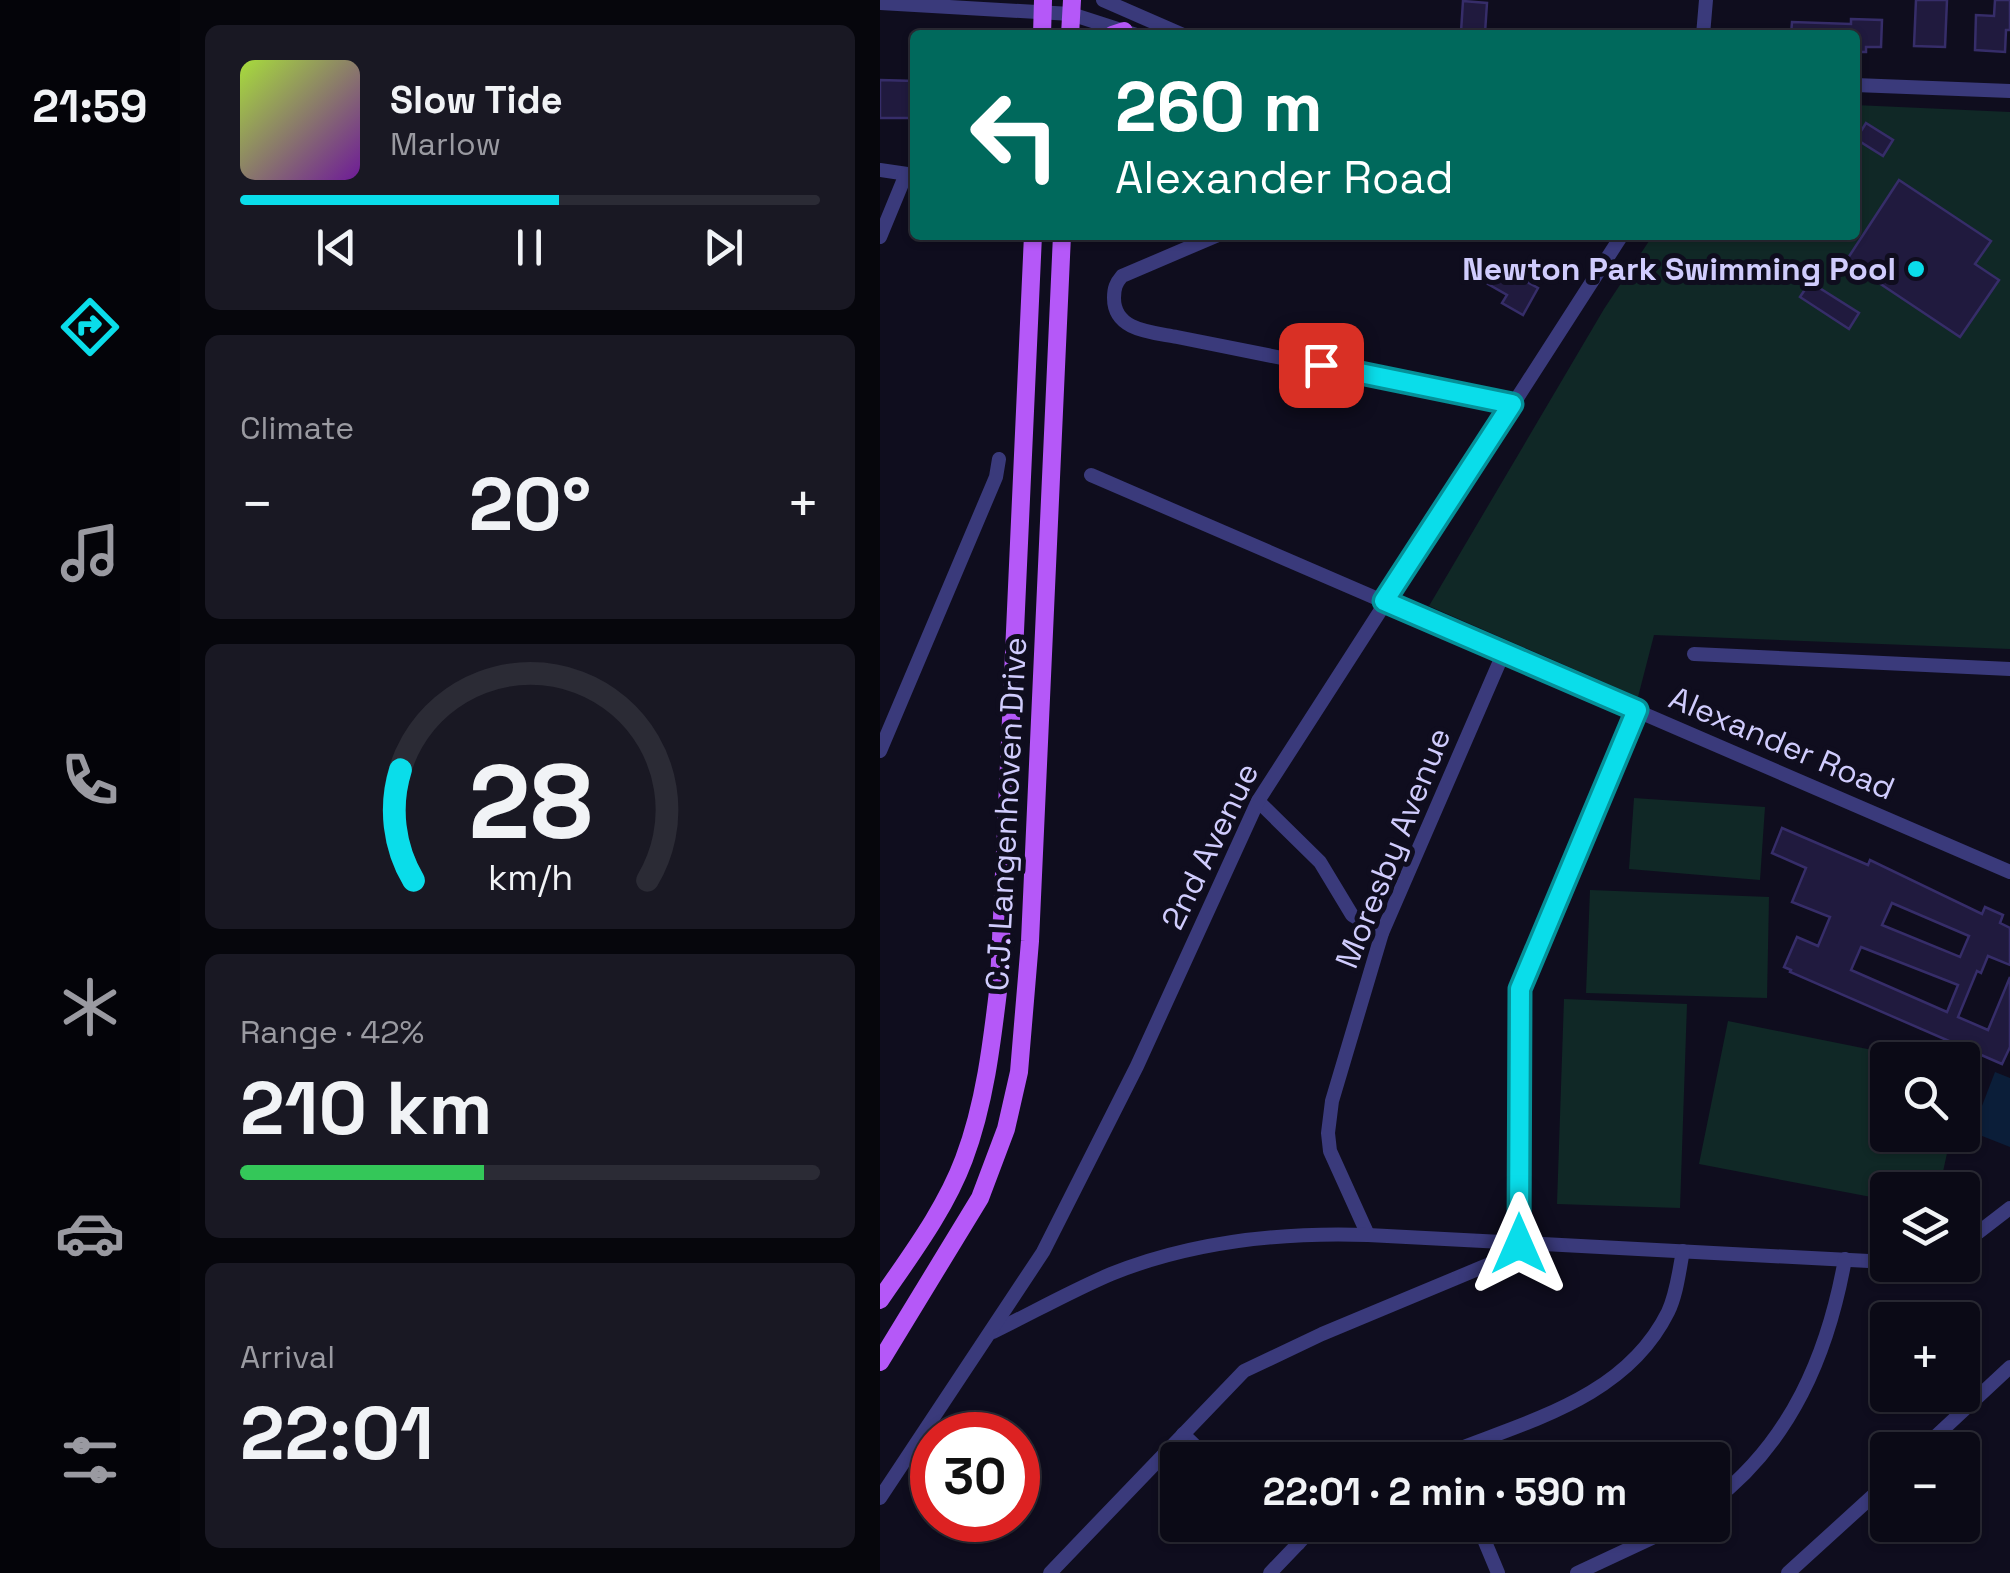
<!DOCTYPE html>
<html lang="en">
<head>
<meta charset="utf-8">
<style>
  :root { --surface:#0b0a16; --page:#191823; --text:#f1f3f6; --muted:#9a9aa1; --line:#2b2b35; --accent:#0addea }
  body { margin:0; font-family:"Space Grotesk",sans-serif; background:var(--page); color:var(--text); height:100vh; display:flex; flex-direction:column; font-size:38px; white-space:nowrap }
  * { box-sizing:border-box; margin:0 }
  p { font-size:32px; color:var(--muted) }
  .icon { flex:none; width:55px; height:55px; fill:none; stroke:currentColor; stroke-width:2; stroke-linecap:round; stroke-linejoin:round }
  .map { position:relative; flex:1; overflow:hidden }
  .details { display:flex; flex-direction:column; gap:25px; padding:25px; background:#06060c; width:700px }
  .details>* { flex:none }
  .guide { position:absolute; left:30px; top:30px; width:950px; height:210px; border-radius:10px; box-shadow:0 2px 8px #0004,0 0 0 2px var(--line); background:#00695c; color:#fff; overflow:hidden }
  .fabs { position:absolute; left:990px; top:1042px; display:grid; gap:20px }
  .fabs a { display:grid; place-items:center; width:110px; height:110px; border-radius:10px; background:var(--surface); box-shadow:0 2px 8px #0004,0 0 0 2px var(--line); font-size:50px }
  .speed { position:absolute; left:30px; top:1412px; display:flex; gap:20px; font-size:50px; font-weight:700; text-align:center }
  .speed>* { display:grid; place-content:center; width:130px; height:130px; border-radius:50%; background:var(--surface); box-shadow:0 2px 8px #0004,0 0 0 2px var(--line); line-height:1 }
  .speed .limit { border:15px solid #d22; background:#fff; color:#111 }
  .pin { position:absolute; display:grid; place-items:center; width:85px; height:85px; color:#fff; margin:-42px; border-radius:20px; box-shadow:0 5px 15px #0006 }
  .me { position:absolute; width:110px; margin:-55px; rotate:0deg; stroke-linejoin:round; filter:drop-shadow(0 0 8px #0008) }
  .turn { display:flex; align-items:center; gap:35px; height:210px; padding:0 40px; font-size:45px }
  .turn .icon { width:130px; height:130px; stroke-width:2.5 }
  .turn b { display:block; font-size:70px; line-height:85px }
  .big { font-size:75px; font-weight:700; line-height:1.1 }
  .details .card { flex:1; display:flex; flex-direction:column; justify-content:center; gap:15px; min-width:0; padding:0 35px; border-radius:15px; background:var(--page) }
  .details .dial { align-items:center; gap:0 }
  .dial svg { height:260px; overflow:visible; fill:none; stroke:var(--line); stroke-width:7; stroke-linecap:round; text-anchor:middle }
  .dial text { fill:var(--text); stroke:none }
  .song { display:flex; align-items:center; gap:30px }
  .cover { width:120px; height:120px; border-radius:15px; background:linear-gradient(135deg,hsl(80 70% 55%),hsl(280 70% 35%)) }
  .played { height:10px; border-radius:5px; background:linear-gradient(90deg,var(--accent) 55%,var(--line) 55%) }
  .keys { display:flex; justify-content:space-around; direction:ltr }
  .heat { display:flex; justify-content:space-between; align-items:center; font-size:55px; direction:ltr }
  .charge { height:15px; border-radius:8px; background:linear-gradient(90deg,#34c759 42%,var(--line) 0) }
  .trip { position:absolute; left:280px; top:1442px; width:570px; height:100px; border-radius:10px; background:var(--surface); box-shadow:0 2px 8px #0004,0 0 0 2px var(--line); font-weight:700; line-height:100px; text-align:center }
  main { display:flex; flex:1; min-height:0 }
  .tab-bar { display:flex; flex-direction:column; width:180px; justify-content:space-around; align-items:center; background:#040409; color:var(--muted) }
  .tab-bar .icon { width:70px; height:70px }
  .tab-bar .selected { color:var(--accent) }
  .tab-bar b { font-size:45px; color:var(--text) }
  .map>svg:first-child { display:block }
  .green { fill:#102826 }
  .water { fill:#0b1e39 }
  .building { fill:#201a3e; stroke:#362d69; stroke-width:2.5; fill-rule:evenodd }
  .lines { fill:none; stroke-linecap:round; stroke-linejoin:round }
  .minor { stroke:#3a3a7b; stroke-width:14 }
  .major { stroke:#b558f8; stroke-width:18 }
  .route-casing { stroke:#069098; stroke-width:25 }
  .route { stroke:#0addea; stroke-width:18 }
  .poi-dot { fill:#0addea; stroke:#0f0d1e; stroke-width:4 }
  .labels { text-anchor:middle; stroke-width:10; stroke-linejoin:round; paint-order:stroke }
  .poi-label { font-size:32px; font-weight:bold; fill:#d0ccfd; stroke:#0f0d1e; text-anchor:end }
  .street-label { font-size:32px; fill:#d0ccfd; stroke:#0f0d1e }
</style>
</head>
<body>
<main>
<nav class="tab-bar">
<b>21:59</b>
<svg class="icon selected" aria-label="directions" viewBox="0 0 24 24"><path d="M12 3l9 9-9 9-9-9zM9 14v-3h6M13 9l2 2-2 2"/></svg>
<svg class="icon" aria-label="music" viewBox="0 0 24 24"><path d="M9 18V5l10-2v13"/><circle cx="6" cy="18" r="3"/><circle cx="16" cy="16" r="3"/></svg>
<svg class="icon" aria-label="phone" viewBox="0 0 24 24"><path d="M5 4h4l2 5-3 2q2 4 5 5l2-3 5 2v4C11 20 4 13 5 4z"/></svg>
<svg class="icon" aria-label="climate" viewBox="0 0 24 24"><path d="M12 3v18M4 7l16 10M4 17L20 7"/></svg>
<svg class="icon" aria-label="car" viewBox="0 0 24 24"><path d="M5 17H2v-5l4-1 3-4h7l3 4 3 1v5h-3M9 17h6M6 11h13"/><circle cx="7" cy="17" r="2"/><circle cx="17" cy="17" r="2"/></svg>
<svg class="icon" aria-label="filters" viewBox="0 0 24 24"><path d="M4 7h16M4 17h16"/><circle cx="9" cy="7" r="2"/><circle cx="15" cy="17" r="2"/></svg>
</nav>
<section class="details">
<div class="card">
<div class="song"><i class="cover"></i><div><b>Slow Tide</b><p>Marlow</p></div></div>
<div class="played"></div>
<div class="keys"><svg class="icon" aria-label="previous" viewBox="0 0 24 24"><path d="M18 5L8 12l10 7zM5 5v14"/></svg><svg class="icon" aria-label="pause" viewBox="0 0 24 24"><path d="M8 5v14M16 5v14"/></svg><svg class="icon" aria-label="next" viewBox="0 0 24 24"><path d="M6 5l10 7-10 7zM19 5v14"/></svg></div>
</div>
<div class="card"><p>Climate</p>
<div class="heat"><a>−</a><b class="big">20°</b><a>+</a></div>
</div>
<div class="card dial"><svg viewBox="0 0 100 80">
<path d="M14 69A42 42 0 1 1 86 69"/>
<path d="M14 69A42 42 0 0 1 10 35" stroke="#0addea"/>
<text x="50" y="56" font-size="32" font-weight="700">28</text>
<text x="50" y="72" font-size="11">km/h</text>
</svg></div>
<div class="card"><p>Range · 42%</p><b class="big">210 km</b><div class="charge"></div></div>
<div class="card"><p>Arrival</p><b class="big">22:01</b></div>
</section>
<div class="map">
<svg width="1130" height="1573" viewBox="0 0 1130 1573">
  <rect width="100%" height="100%" fill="#0f0d1e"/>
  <!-- green -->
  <g class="green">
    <polygon points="975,105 1130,112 1130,649 774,635 758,697 549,606 724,309 773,235 975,235"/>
    <polygon points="754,798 885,807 880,880 749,869"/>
    <polygon points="710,890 889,897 887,998 706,993"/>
    <polygon points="684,999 807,1004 800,1208 677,1204"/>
    <polygon points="848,1021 1042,1060 1008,1060 1008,1135 1071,1135 1059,1190 1008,1190 1007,1200 819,1164"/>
  </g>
  <!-- water -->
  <polygon class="water" points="1115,1072 1130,1078 1130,1147 1092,1132"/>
  <!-- building -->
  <g class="building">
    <polygon points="1036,0 1067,0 1065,47 1034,46"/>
    <polygon points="1115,0 1130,0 1130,30 1126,30 1125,52 1095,50 1096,15 1114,16"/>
    <polygon points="583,1 607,3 605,33 581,32"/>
    <polygon points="971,19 1002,20 1001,47 986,47 986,52 975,52 975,35 911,35 912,22 971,24"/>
    <polygon points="0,80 35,81 35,118 0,118"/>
    <polygon points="986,123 1013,140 1003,156 976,139"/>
    <polygon points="1019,180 1111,241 1095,264 1119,280 1080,337 966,261"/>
    <polygon points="618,266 658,288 643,315 622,303 627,295 608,284"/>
    <polygon points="930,282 979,313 969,329 920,297"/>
    <path d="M902,828L988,865L990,860L1102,914L1105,907L1123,915L1120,923L1130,928V965L1108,956L1101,973L1097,971L1078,1017L1108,1030L1130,977V1047L1122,1064L910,972L911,970L904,967L917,937L938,946L950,917L912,902L926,868L892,853ZM1012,903L1089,936L1080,957L1002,925ZM981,947L1078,985L1067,1012L971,970Z"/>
  </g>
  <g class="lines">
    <!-- minor -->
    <g class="minor">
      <polyline points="223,0 303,35"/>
      <polyline points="0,3 191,14 256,35"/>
      <polyline points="823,35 826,0"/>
      <polyline points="975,85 1130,91"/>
      <polyline points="0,170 34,175"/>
      <path d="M338,235L242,276C236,283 234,288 234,298C234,331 272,332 297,337L632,404"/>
      <polyline points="0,237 26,174"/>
      <polyline points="211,475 1130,872"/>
      <polyline points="814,654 1130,669"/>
      <polyline points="0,751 116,477 119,459"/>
      <polyline points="378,801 440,862 472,915 502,933"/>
      <polyline points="488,1235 450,1151 448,1133 452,1101 502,933 623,654"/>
      <polyline points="1082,1245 1130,1208"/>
      <path d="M113,1332C152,1313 191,1291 231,1274C313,1241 400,1232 488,1235L1008,1262"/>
      <polyline points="303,1434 330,1460"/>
      <polyline points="1041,1450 1130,1367"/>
      <path d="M551,1460C637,1423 743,1403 788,1312C797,1293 799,1271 803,1251"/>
      <polyline points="0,1498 163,1252 257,1066 378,801 742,235"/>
      <path d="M832,1502C911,1442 948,1354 965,1259"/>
      <polyline points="398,1525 418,1544"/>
      <polyline points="598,1525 618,1573"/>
      <polyline points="170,1573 364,1371 442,1334 605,1266 629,1255 639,1244 639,989 757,710"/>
      <polyline points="390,1573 436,1525"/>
      <polyline points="697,1573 800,1525"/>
      <polyline points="908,1573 1008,1482"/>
    </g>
    <!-- major -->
    <g class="major">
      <polyline points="162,35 163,0"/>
      <polyline points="190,35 192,0"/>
      <polyline points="232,35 244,31"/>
      <path d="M0,1300C30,1256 65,1210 84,1159C105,1103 112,1042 119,983L153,235"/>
      <polyline points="0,1362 100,1198 126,1129 139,1072 150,941 182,235"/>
    </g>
  </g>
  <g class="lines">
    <!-- route casing -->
    <g class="route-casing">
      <polyline id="route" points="441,365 632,404 504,601 757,710 640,989 639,1244"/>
    </g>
    <!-- route -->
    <use href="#route" class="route"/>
  </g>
  <!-- markers -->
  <circle class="poi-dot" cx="1036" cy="269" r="10"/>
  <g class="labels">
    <!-- poi labels -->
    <g class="poi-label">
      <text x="1016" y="280">Newton Park Swimming Pool</text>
    </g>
    <!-- street labels -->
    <g class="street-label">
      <text transform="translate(902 743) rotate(23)" y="11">Alexander Road</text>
      <text transform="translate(126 814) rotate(-87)" y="11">C.J. Langenhoven Drive</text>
      <text transform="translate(330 846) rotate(-64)" y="11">2nd Avenue</text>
      <text transform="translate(513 848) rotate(-68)" y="11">Moresby Avenue</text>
    </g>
  </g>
</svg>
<div class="fabs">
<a><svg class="icon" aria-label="search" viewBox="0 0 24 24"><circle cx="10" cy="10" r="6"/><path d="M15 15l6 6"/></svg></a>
<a><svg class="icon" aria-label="layers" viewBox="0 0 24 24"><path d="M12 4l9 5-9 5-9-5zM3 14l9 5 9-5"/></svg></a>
<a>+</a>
<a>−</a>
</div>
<div class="speed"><div class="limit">30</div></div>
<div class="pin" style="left:441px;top:365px;background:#d93025"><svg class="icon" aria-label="arrive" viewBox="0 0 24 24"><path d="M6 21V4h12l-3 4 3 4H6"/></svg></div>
<svg class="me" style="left:639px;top:1244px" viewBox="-20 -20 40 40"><path d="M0-17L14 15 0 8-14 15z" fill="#0addea" stroke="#fff" stroke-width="4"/></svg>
<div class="trip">22:01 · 2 min · 590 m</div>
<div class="guide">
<div class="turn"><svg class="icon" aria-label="left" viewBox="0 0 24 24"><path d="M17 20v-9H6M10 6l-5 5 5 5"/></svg><div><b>260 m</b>Alexander Road</div></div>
</div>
</div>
</main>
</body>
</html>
